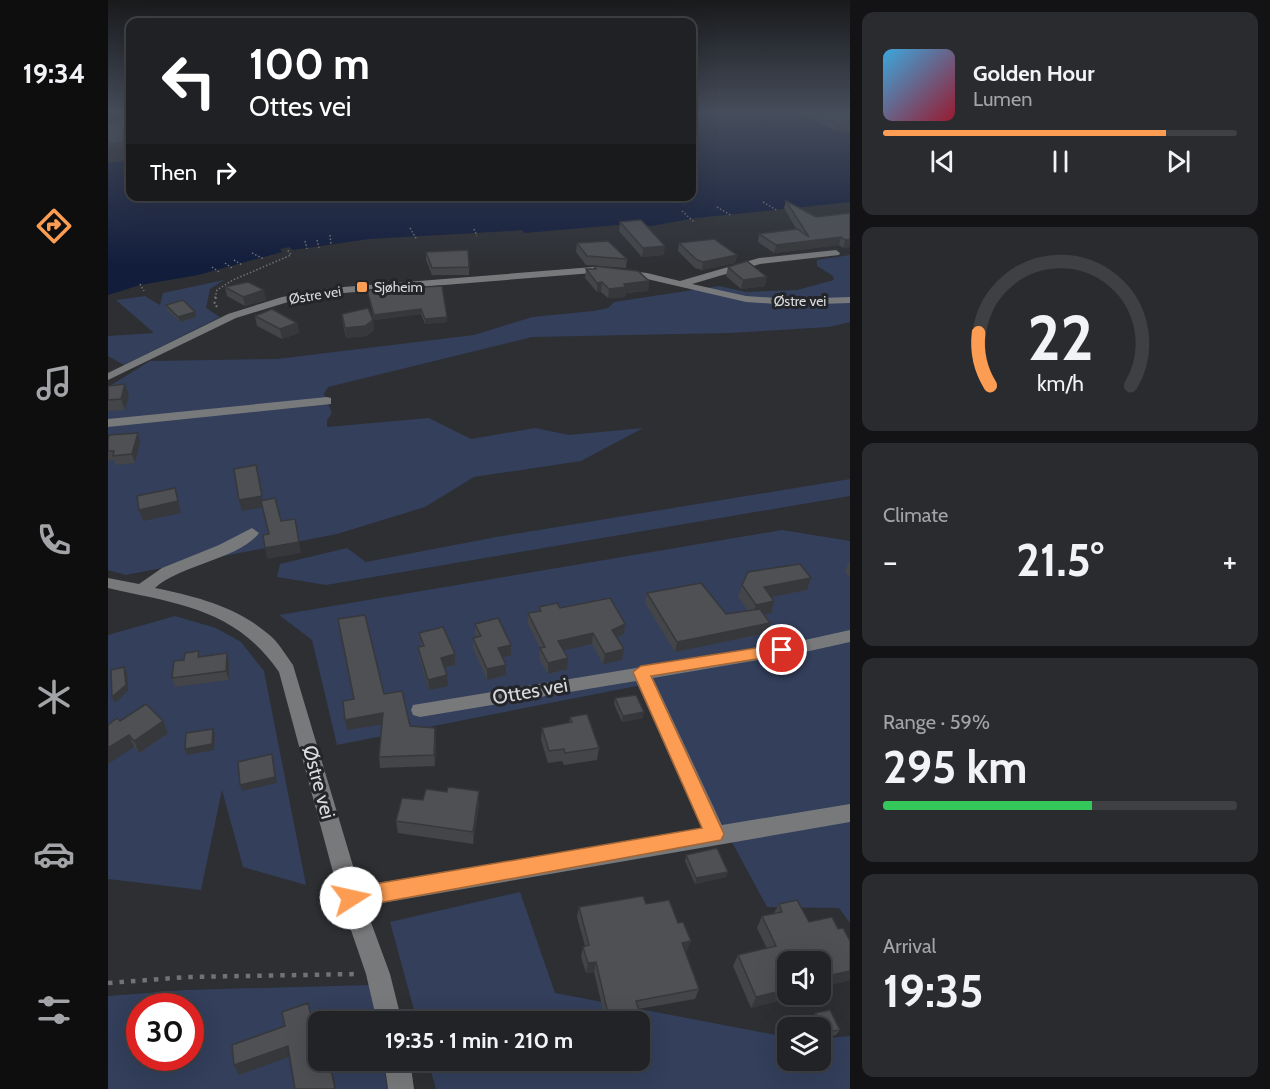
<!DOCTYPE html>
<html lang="en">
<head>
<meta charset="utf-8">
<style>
  :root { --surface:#222326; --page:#2a2b2e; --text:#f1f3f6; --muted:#a2a4a7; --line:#3f4043; --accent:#fc9d53 }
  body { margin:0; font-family:Cabin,sans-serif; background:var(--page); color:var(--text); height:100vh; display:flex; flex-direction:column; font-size:22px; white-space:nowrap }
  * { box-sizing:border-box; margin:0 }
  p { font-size:20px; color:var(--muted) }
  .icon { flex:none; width:33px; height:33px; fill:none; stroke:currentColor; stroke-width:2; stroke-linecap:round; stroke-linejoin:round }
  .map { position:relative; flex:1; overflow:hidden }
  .side { display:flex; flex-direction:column; gap:12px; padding:12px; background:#131315; width:420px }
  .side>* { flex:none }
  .guide { position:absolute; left:18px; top:18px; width:570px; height:183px; border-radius:12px; box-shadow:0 6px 24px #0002,0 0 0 2px var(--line); background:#202124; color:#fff; overflow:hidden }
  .tools { position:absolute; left:669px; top:951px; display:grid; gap:12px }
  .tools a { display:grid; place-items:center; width:54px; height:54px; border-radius:12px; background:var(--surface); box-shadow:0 6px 24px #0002,0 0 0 2px var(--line); font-size:30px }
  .speed { position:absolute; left:18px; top:993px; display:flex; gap:12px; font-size:30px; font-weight:700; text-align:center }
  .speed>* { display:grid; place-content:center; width:78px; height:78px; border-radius:50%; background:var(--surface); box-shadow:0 6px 24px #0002,0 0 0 2px var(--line); line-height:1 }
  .speed .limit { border:9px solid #d22; background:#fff; color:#111 }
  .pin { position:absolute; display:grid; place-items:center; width:51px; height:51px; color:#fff; margin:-26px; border:3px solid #fff; border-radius:50%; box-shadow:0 2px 6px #0007 }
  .me { position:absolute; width:66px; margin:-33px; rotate:80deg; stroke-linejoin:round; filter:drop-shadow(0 0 4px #0008) }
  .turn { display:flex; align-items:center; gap:21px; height:126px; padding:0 24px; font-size:27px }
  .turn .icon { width:78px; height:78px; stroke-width:2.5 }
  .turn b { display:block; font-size:42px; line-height:51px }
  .then { display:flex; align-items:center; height:57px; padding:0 24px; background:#0003; gap:12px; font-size:22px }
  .big { font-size:45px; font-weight:800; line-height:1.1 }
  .side .widget { flex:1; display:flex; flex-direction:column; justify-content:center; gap:9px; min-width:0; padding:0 21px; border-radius:12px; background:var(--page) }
  .side .dial { align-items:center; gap:0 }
  .dial svg { height:156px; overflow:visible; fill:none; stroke:var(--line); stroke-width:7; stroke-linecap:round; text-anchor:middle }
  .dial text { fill:var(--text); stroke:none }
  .song { display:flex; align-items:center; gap:18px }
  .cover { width:72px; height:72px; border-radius:9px; background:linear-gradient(135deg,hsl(200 70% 55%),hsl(350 70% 35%)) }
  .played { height:6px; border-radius:3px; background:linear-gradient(90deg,var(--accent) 80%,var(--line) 80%) }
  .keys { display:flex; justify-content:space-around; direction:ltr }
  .heat { display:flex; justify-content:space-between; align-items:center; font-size:33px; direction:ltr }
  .charge { height:9px; border-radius:4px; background:linear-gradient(90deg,#34c759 59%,var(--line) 0) }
  .trip { position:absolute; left:200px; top:1011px; width:342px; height:60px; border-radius:12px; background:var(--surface); box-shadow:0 6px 24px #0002,0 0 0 2px var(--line); font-weight:800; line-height:60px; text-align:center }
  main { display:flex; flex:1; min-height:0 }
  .dock { display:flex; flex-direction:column; width:108px; justify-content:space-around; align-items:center; background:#0e0e0f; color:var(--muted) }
  .dock .icon { width:42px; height:42px }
  .dock .active { color:var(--accent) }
  .dock b { font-size:27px; color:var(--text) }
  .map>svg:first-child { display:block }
  .green { fill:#333f5b; fill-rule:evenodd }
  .water { fill:#121d3c }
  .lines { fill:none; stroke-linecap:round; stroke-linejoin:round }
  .path-far2 { stroke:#707275; stroke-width:1.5; stroke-dasharray:1.5 2; stroke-linecap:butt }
  .path-far1 { stroke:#707275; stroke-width:2; stroke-dasharray:2 3; stroke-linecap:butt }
  .path { stroke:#707275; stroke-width:4.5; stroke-dasharray:4.5 7; stroke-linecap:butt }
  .minor { fill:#78797b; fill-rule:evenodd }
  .wall { fill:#434548 }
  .shaded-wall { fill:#37383b }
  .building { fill:#4e5054; stroke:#37383b; stroke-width:1.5 }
  .route { fill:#fc9d53; stroke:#a46636; stroke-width:1.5 }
  .poi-dot { fill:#fc9d53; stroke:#232529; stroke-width:2 }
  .labels { text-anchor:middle; stroke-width:6; stroke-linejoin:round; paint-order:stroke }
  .far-poi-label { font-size:14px; fill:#d8d9dc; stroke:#232529; text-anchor:start }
  .far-street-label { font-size:14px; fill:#d8d9dc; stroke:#232529 }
  .near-street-label { font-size:20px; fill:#d8d9dc; stroke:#232529 }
</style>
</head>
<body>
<main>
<nav class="dock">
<b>19:34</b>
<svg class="icon active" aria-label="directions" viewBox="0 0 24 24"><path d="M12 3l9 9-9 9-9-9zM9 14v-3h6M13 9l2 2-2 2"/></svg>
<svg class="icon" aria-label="music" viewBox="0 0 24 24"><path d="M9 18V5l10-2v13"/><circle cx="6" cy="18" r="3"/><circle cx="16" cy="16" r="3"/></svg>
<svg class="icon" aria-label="phone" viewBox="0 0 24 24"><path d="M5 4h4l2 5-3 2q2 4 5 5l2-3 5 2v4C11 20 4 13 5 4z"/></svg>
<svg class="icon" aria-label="climate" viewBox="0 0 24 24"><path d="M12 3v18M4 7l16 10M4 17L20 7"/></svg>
<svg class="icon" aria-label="car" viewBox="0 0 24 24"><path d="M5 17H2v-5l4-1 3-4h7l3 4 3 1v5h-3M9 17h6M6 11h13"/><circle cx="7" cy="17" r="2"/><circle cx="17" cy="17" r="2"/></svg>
<svg class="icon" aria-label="filters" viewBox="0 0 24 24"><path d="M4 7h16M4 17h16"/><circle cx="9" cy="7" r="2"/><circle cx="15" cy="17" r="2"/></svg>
</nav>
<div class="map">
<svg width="742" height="1089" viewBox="0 0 742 1089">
  <rect width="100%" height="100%" fill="#2d2f33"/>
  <!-- green -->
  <g class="green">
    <polygon points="742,255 742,322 721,327 622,333 424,337 220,387 216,394 224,413 219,420 219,427 321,418 363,439 427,428 461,435 535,428 473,461 366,477 317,507 229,534 18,575 0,570 0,387 42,361 169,359 366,335 424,317 485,311 500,308 506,302 611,286 638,292 689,290 726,280 725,276 709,266 709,260"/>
    <polygon points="116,280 102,289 98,308 112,317 16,365 0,356 0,336 46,333 8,300 37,296 52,305 55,293"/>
    <polygon points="742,479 742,496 218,585 169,577 172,564 239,548 258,562 388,537"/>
    <polygon points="674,530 742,541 742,923 731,908 659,907 539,684 229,745 204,640 171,615"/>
    <polygon points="67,616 108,628 133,642 156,671 198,885 135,867 114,790 93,890 0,879 0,635"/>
    <polygon points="412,892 447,993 679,1037 680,1060 712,1060 713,1039 742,1036 742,1089 328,1089 320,1061 531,1060 531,1022 309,1021 282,922"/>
    <path d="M261,985L268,1021L210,1022V1060L276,1061L279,1089H0V996L79,990ZM32,1006H82V1058H32Z"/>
  </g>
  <!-- water -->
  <polygon class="water" points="584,113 692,113 729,131 742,133 742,202 588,218 543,226 508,225 416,233 414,230 404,231 261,239 185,250 181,247 172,249 174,252 90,275 32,285 0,295 0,163 22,160 22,196 584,196"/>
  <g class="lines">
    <!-- path-far2 -->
    <g class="path-far2">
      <polyline points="655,202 670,211"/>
      <polyline points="609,207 624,216"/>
      <polyline points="574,211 586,222"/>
      <polyline points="302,228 309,240"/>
      <polyline points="366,229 369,236"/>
      <polyline points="222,235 223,245"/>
      <polyline points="209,240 211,248"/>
      <polyline points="197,241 199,249"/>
      <polyline points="144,253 156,259"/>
      <polyline points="126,260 134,265"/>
      <polyline points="117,263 124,268"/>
      <polyline points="104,267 111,272"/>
      <polyline points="32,284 36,291"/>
      <polyline points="107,298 109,290 125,280 183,255 179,249"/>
    </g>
    <!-- path-far1 -->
    <polyline class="path-far1" points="108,297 106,305 112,308"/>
    <!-- path -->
    <polyline class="path" points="0,983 79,977 250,974"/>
    <!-- minor -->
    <g class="minor">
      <polygon points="728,250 732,253 731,255 652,264 584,284 638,296 682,299 742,297 742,303 682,305 638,302 539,279 485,273 223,294 180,302 128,318 0,380 0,373 120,314 174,297 223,288 485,267 539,273 572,281 651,258"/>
      <polygon points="219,397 223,398 223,404 0,427 0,419"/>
      <path d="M144,528L151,533C132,559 74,564 47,588C86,596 127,606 159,633C170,641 177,654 185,665L251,886L594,829L528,681L312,717L305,715L303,710L305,705L697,640L742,630V642L697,652L545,678L614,825L742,804V822L257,906L282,974L294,1022H269L258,974L232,898L171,672C127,608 69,604 0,588V578L31,584L54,568L111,545Z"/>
      <polygon points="276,1060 302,1060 306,1089 280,1089"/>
    </g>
  </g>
  <!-- wall -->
  <g class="wall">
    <polygon points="691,113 742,113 742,130 726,130"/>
    <polygon points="22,117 22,136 15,135 16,146 0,148 0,123"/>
    <polygon points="678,201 708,217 742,213 742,247 735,248 731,245 666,253 650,242 651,234 689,230 676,208"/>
    <polygon points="512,222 556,255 534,257 511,231"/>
    <polygon points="469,243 519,259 518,268 478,265 468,252"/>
    <polygon points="571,243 629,255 627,263 594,270 587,268 570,251"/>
    <polygon points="318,252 361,267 361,275 324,275 318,260"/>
    <polygon points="486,266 541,281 540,291 518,293 517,297 500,298 493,292 489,292 477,278 478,269 486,269"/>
    <polygon points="620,267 657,286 633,289 618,276"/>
    <polygon points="117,287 158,300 137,306 119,296"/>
    <polygon points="259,290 339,317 339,322 317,324 313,314 266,320"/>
    <polygon points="58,305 87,312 88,317 72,322 59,310"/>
    <polygon points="234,314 265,320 266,330 258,336 238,338 235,324"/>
    <polygon points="147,316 189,323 191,333 174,339 149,326"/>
    <polygon points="0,386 21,395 17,410 0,411"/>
    <polygon points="0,440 32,442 27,463 8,465 6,460 0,461"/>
    <polygon points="741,561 742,561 742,578 737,572"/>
    <polygon points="703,578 699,590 663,597 663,613 656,615 659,633 567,652 537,603 539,593 618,614 640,611 630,597 634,585"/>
    <polygon points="431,607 452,608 517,624 516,634 509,637 514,660 495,664 484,644 455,650 459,669 440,674 431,659 432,648 420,624 420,613 430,611"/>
    <polygon points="367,624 403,655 394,657 398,665 398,675 379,680 365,648 365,638 369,637 367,634"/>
    <polygon points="232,630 276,694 302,726 328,738 327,766 272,768 271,757 274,724 239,730 245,699"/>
    <polygon points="311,633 347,665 336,668 339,675 340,686 321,690 311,657 310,647 313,646"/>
    <polygon points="93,657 121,662 121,680 67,687 64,678"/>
    <polygon points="507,698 535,718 514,722 506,704"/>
    <polygon points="462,717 491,748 489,760 456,765 454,761 440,763 433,740 434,728 461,723"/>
    <polygon points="12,721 60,733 31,753 26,747"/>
    <polygon points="315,800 371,803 365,844 290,833 288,821"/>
    <polygon points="578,855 618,877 587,884 577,861"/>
    <polygon points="538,904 579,951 577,952 591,989 587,999 530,1009 543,1051 540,1060 508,1066 507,1060 531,1060 531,1022 498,1022 486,972 478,973 473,957 475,947 477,946 469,917 471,907"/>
    <polygon points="671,904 701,922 730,929 742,941 742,980 718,986 716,981 712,982 712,962 680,962 680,994 686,994 685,997 643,1008 625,966 630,955 659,949 649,928 654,916 666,913"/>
    <polygon points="707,1013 732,1030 728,1035 712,1038 712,1028 698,1028 696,1024 699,1018 705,1017"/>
  </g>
  <!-- shaded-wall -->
  <g class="shaded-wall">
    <polygon points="742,123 741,129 726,130 728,124"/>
    <polygon points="15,131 16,146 0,148 0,144"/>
    <polygon points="733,237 731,245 666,253 668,245"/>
    <polygon points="742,239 742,247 735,248 737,240"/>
    <polygon points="557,246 556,255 534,257 535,248"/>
    <polygon points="629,255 627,263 594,270 595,262"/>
    <polygon points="659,277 657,286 633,289 635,280"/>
    <polygon points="541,281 540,291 518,293 517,297 500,298 501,289 516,284"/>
    <polygon points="494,282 493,292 489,292 489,283"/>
    <polygon points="156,290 158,300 137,306 135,297"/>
    <polygon points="313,309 313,314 266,320 266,315"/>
    <polygon points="87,312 88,317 72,322 70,317"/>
    <polygon points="339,317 339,322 317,324 317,319"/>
    <polygon points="265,320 266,330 258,336 238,338 237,328"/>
    <polygon points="189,323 191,333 174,339 172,329"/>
    <polygon points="17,384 21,395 17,410 13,399"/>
    <polygon points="30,433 32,442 27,463 24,454"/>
    <polygon points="67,488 73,513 35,521 31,510"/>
    <polygon points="154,496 156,507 134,511 131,500"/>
    <polygon points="191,542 193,553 159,559 157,548"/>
    <polygon points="703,578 699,590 653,599 656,587"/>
    <polygon points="666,601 663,613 644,617 648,605"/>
    <polygon points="662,623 659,633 567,652 569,642"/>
    <polygon points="517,624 516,634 502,640 504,630"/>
    <polygon points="485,633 484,644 449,652 450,641"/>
    <polygon points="403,645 403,655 390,659 390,648"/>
    <polygon points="516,649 514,660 495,664 497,654"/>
    <polygon points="119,653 121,662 121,680 118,671"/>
    <polygon points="347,654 347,665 333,668 333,658"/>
    <polygon points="460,658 459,669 440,674 440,663"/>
    <polygon points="398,665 398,675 379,680 379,669"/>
    <polygon points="16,667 19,673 20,691 7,703 4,697"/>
    <polygon points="339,675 340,686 321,690 320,680"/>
    <polygon points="536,712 535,718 514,722 515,716"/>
    <polygon points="275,713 276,724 239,730 237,720"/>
    <polygon points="55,721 60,733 31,753 26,741"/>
    <polygon points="327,728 328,738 327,766 326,755"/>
    <polygon points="105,729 107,735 106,750 79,755 77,749"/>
    <polygon points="21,735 26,747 0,764 0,748"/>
    <polygon points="164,754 169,783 134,791 132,785"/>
    <polygon points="371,791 371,803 365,844 365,832"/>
    <polygon points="620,872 618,877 587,884 588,878"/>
    <polygon points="583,941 579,951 571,953 574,943"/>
    <polygon points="488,962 486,972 478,973 480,963"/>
    <polygon points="742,971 742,980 718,986 724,975"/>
    <polygon points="680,989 680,994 686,994 685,997 643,1008 648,997"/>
    <polygon points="180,1046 184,1056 131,1075 126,1065"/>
    <polygon points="221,1060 222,1060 228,1089 227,1089"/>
  </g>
  <!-- building -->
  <g class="building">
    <polygon points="705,113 742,113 742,123 728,124"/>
    <polygon points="22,117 22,132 15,131 15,142 0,144 0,123"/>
    <polygon points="678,201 708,217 742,213 742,239 737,240 733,237 668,245 651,234 689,229 701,237"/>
    <polygon points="533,220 557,246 535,248 512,222"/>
    <polygon points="606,239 629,255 595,262 589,260 571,243"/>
    <polygon points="500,241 519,259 479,256 469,243"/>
    <polygon points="360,250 361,267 324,268 318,252"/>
    <polygon points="639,261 659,277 635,280 620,267"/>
    <polygon points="486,266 530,271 541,281 516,284 518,287 501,289 494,282 489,283 478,269 488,269"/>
    <polygon points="140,282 156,290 135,297 117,287"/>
    <polygon points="334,286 339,317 317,319 313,309 266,315 259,290"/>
    <polygon points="75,300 87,312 70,317 58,305"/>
    <polygon points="260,308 265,320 257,326 237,328 234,314"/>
    <polygon points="164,309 189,323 172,329 147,316"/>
    <polygon points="17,384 13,399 0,400 0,386"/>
    <polygon points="30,433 24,454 5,456 6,451 0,451 0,440 1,435"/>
    <polygon points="148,465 154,496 131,500 126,469"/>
    <polygon points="67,488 70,501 31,510 29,496"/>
    <polygon points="167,498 173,521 187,519 191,542 157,548 155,535 161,534 153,501"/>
    <polygon points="692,564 703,578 656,587 666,601 648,605 634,585 640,572"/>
    <polygon points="593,583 618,614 652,609 662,623 569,642 539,593"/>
    <polygon points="502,598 517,624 504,630 516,649 497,654 485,633 450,641 460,658 440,663 432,648 437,647 420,613 433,611 431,607 449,603 452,608"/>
    <polygon points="257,615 276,694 294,691 302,726 327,728 326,755 271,757 275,713 237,720 235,701 246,699 230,619"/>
    <polygon points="390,618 403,645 390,648 398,665 379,669 365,638 373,636 367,624"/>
    <polygon points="335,627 347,654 333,658 339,675 320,680 310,647 316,646 311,633"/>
    <polygon points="91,651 90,657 119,653 118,671 64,678 66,661 76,660 77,653"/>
    <polygon points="16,667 18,685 4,697 3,670"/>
    <polygon points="528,695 536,712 515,716 507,698"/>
    <polygon points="38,704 55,721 26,741 21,735 0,748 0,725 9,718 12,721"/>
    <polygon points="479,714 491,748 457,753 456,749 441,751 434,728 464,722 462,717"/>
    <polygon points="105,729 104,744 77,749 78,733"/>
    <polygon points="164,754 167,777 132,785 130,762"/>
    <polygon points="340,787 371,791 365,832 288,821 294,798 315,800 318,789 339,792"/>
    <polygon points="609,848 620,872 588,878 578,855"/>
    <polygon points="535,896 538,904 561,900 570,923 575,922 583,941 574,943 591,989 528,1001 543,1051 531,1053 531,1022 502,1022 488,962 480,963 475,947 481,945 471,907"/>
    <polygon points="689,900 701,922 724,917 730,929 735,928 742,941 742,971 724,975 722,970 712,972 712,962 680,962 680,989 648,997 630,955 668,946 654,916 674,912 671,904"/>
    <polygon points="200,1003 203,1016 211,1014 213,1022 210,1022 210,1060 221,1060 227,1089 187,1089 180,1046 126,1065 124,1045 177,1026 174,1012"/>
    <polygon points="722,1010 732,1030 712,1033 712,1028 703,1028 699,1018 709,1016 707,1013"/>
  </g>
  <!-- sky -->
  <linearGradient id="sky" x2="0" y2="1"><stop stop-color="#191a1c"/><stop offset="0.42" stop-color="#464d5b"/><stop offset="1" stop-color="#464d5b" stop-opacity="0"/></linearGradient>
  <rect width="742" height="266" fill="url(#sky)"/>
  <!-- route -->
  <polygon class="route" points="674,644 679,646 681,650 679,654 543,676 616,834 613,840 243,908 236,905 233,898 236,891 243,888 594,828 525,672 533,666"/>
  <!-- markers -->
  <rect class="poi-dot" x="248" y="281" width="12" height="12" rx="3"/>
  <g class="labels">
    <!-- far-poi labels -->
    <g class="far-poi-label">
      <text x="266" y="292">Sjøheim</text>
    </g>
    <!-- far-street labels -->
    <g class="far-street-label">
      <text transform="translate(207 295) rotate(-9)" y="5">Østre vei</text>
      <text x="692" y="306">Østre vei</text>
    </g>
    <!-- near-street labels -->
    <g class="near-street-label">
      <text transform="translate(422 691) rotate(-10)" y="7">Ottes vei</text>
      <text transform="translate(211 782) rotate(75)" y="7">Østre vei</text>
    </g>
  </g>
</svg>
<div class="tools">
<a><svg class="icon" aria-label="sound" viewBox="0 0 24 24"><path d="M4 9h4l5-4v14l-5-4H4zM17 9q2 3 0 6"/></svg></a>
<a><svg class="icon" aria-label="layers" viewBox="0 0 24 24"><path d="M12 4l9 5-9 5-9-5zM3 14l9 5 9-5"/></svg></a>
</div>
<div class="speed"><div class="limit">30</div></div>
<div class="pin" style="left:674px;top:650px;background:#d93025"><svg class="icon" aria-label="arrive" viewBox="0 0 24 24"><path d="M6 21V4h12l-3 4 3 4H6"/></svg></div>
<svg class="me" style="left:243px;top:898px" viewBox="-20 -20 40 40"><circle r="19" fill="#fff"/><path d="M0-13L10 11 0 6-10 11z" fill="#fc9d53"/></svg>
<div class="trip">19:35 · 1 min · 210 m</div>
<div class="guide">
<div class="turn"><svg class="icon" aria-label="left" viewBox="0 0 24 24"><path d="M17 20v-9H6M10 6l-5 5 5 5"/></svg><div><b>100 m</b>Ottes vei</div></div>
<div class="then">Then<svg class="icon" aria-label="right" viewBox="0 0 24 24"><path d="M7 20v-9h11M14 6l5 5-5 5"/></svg></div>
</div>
</div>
<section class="side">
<div class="widget">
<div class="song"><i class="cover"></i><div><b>Golden Hour</b><p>Lumen</p></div></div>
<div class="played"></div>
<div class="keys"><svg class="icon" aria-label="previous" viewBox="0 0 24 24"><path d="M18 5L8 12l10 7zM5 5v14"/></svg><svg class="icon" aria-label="pause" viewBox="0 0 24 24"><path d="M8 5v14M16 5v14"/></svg><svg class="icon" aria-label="next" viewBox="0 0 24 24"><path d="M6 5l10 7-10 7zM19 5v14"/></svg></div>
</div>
<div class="widget dial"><svg viewBox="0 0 100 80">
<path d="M14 69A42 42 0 1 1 86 69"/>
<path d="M14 69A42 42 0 0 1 8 42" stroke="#fc9d53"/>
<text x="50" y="56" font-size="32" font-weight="700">22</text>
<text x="50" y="72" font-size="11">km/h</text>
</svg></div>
<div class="widget"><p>Climate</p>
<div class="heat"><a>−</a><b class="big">21.5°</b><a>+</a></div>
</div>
<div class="widget"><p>Range · 59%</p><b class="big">295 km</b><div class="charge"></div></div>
<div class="widget"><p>Arrival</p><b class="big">19:35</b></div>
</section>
</main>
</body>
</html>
